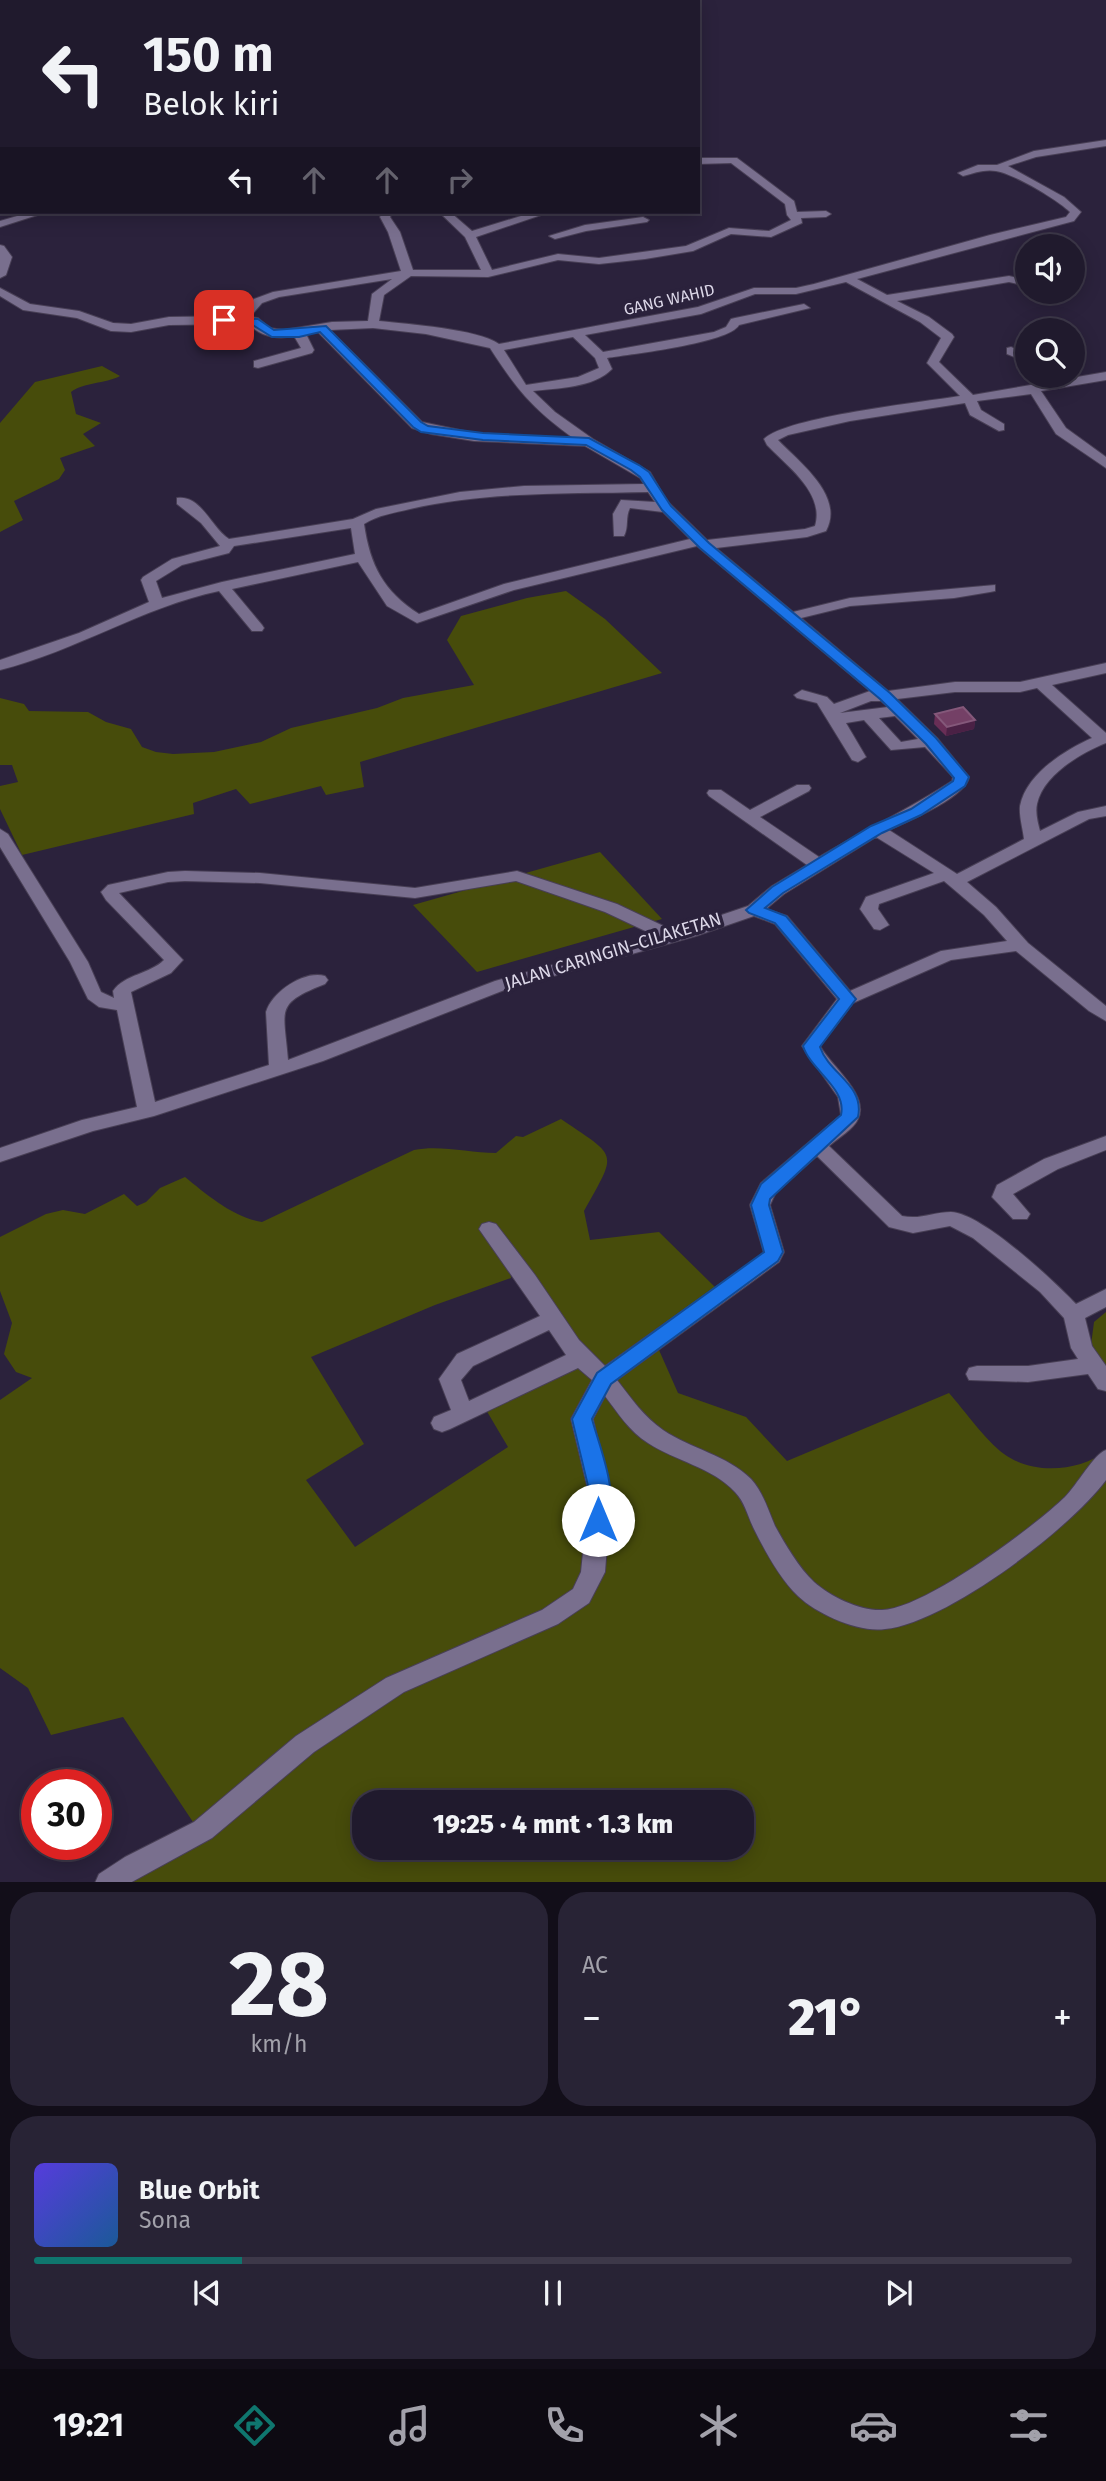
<!DOCTYPE html>
<html lang="id">
<head>
<meta charset="utf-8">
<style>
  :root { --surface:#201a2d; --page:#282335; --text:#f1f3f6; --muted:#a2a1aa; --line:#3d3849; --accent:#0f766e }
  body { margin:0; font-family:"Fira Sans",sans-serif; background:var(--page); color:var(--text); height:100vh; display:flex; flex-direction:column; font-size:26px; white-space:nowrap }
  * { box-sizing:border-box; margin:0 }
  p { font-size:23px; color:var(--muted) }
  .icon { flex:none; width:38px; height:38px; fill:none; stroke:currentColor; stroke-width:2; stroke-linecap:round; stroke-linejoin:round }
  .map { position:relative; height:1882px; overflow:hidden }
  .panel { display:flex; flex-direction:column; gap:10px; padding:10px; background:#120e19; flex:1 }
  .panel>* { flex:none }
  .top-card { position:absolute; left:0px; top:0px; width:700px; height:214px; box-shadow:0 4px 18px #0003,0 0 0 2px var(--line); background:#201a2d; color:var(--text); overflow:hidden }
  .controls { position:absolute; left:1015px; top:234px; display:grid; gap:14px }
  .controls a { display:grid; place-items:center; width:70px; height:70px; border-radius:50%; background:var(--surface); box-shadow:0 4px 18px #0003,0 0 0 2px var(--line); font-size:35px }
  .speed { position:absolute; left:21px; top:1769px; display:flex; gap:14px; font-size:35px; font-weight:700; text-align:center }
  .speed>* { display:grid; place-content:center; width:91px; height:91px; border-radius:50%; background:var(--surface); box-shadow:0 4px 18px #0003,0 0 0 2px var(--line); line-height:1 }
  .speed .limit { border:10px solid #d22; background:#fff; color:#111 }
  .pin { position:absolute; display:grid; place-items:center; width:60px; height:60px; color:#fff; margin:-30px; border-radius:14px; box-shadow:0 4px 10px #0006 }
  .me { position:absolute; width:77px; margin:-38px; rotate:0deg; stroke-linejoin:round; filter:drop-shadow(0 0 5px #0008) }
  .turn { display:flex; align-items:center; gap:24px; height:147px; padding:0 28px; font-size:32px }
  .turn .icon { width:91px; height:91px; stroke-width:2.5 }
  .turn b { display:block; font-size:49px; line-height:60px }
  .lanes { display:flex; align-items:center; height:66px; padding:0 28px; background:#0003; justify-content:center; gap:35px; direction:ltr }
  .lanes .off { opacity:.35 }
  .big { font-size:52px; font-weight:800; line-height:1.1 }
  .panel .card { flex:1; display:flex; flex-direction:column; justify-content:center; gap:10px; min-width:0; padding:0 24px; border-radius:28px; background:var(--page) }
  .panel .dial { align-items:center; gap:0 }
  .dial b { font-size:91px; line-height:1 }
  .song { display:flex; align-items:center; gap:21px }
  .cover { width:84px; height:84px; border-radius:10px; background:linear-gradient(135deg,hsl(250 70% 55%),hsl(210 70% 35%)) }
  .played { height:7px; border-radius:4px; background:linear-gradient(90deg,var(--accent) 20%,var(--line) 20%) }
  .keys { display:flex; justify-content:space-around; direction:ltr }
  .heat { display:flex; justify-content:space-between; align-items:center; font-size:38px; direction:ltr }
  .panel .tiles { flex:1; display:grid; gap:10px; grid-template-columns:1fr 1fr }
  .card:last-child { grid-column:span 2 }
  .trip { position:absolute; left:352px; top:1790px; width:402px; height:70px; border-radius:28px; background:var(--surface); box-shadow:0 4px 18px #0003,0 0 0 2px var(--line); font-weight:800; line-height:70px; text-align:center }
  .menu { display:flex; height:112px; justify-content:space-around; align-items:center; background:#0d0a12; color:var(--muted) }
  .menu .icon { width:49px; height:49px }
  .menu .active { color:var(--accent) }
  .menu b { font-size:32px; color:var(--text) }
  .map>svg:first-child { display:block }
  .green { fill:#474c0b; fill-rule:evenodd }
  .lines { fill:none; stroke-linecap:round; stroke-linejoin:round }
  .minor-casing { stroke:#483f55; stroke-width:2 }
  .minor { fill:#796f8e; fill-rule:evenodd }
  .wall { fill:#682e56 }
  .shaded-wall { fill:#4a2145 }
  .building { fill:#744066; stroke:#84587a; stroke-width:2 }
  .route { fill:#1a73e8; stroke:#114b97; stroke-width:2 }
  .labels { text-anchor:middle; stroke-width:7; stroke-linejoin:round; paint-order:stroke }
  .far-street-label { font-size:16px; fill:#dcd7e8; stroke:#2b223c }
  .street-label { font-size:18px; fill:#dcd7e8; stroke:#2b223c }
</style>
</head>
<body>
<div class="map">
<svg width="1106" height="1883" viewBox="0 0 1106 1883">
  <rect width="100%" height="100%" fill="#2b223c"/>
  <!-- green -->
  <g class="green">
    <path d="M102,366L120,376C105,384 84,382 71,392L76,414L101,423L83,434L95,446L60,458L65,470L59,479L14,501L23,520L0,532V423L35,382Z"/>
    <polygon points="566,591 605,619 662,673 360,762 364,787 326,795 321,786 250,804 236,789 193,803 194,814 22,855 0,809 0,786 18,782 12,765 0,765 0,698 24,704 29,711 88,712 106,722 131,729 142,747 156,752 173,754 214,752 261,742 291,728 377,708 403,698 474,685 447,640 461,616 527,598"/>
    <polygon points="600,852 662,919 477,972 413,905"/>
    <path d="M561,1119C618,1158 618,1150 584,1211L590,1240L659,1232L718,1290L655,1341L678,1393L746,1417L787,1461L949,1393C965,1411 985,1440 1004,1454C1033,1475 1078,1472 1106,1451V1882H106L195,1825L123,1717L51,1735L28,1688L0,1668V1400L32,1378L16,1372L4,1354L12,1323L0,1291V1237L46,1214L63,1210L85,1214L124,1194L137,1206L146,1202L160,1188L185,1177C206,1194 234,1218 262,1222L414,1150C441,1145 469,1153 496,1153L516,1136L523,1137ZM509,1262L579,1363L482,1403L508,1447L355,1547L306,1480L364,1444L311,1357L435,1305L511,1278ZM364,1802H742V1848H364Z"/>
    <polygon points="1106,1312 1106,1393 1090,1353 1094,1322"/>
  </g>
  <g class="lines">
    <!-- minor casing -->
    <g class="minor-casing">
      <g id="minor">
        <polygon points="263,0 273,0 263,2"/>
        <path d="M1106,140V146L1036,157L1008,166L1064,197L1081,212L1074,221L857,279L887,295L1009,276L1027,280V286L1009,282L897,301L929,317L952,334L954,337L939,362L973,395L1106,372V380L1041,391L1066,428L1106,457V468L1056,434L1031,394L977,401L981,410L1004,424V430L999,431L970,415L965,403L850,421L788,435L778,440C799,462 845,496 826,531L807,537L716,548L793,612L850,598L995,585V591L990,592L954,598L850,606L801,618L888,691L955,682H1020L1106,663V673L1052,685L1106,733V743C1081,753 1043,775 1037,804C1035,813 1038,823 1040,831L1078,812L1106,806V816L1089,819L967,882L996,907L1028,943L1106,1006V1021L1089,1011L1016,951L951,960L853,1003L820,1046C830,1065 870,1095 858,1119C854,1129 838,1138 829,1146L902,1216C920,1220 934,1212 951,1212C982,1213 1054,1281 1076,1304L1106,1289V1307L1085,1318L1092,1346L1106,1366V1391L1098,1389L1088,1374L1028,1382L969,1380L966,1374L969,1368L977,1366H1028L1078,1359L1071,1348L1064,1318L1040,1292L973,1238L950,1226L913,1233L889,1227L817,1156L776,1192L770,1205L784,1252L779,1262L617,1380C631,1398 644,1417 663,1430C691,1449 727,1455 751,1479C763,1492 768,1510 775,1526C785,1544 799,1568 814,1582C831,1597 860,1611 882,1610C924,1609 1034,1527 1065,1497C1077,1485 1094,1454 1106,1450V1480C1070,1529 946,1623 885,1629C859,1633 817,1614 798,1596C780,1579 765,1551 754,1529C748,1517 745,1502 735,1492C712,1467 675,1461 648,1443C629,1431 618,1413 605,1396L593,1419L611,1494L605,1572L589,1603L558,1624L404,1692L314,1752L212,1838L130,1883H95L99,1874L125,1857L194,1822L296,1736L386,1678L542,1610L573,1589L581,1572L589,1494L571,1419L592,1380L578,1368L450,1429L442,1432L434,1429L431,1423L434,1417L451,1410L439,1379L457,1354L540,1316L479,1229L482,1224L489,1222L496,1224L535,1275L579,1340L605,1366L764,1253L750,1205L761,1183L841,1115L838,1097L802,1046L837,999L775,924L754,916L696,936L507,989L323,1061L154,1116L93,1131L0,1162V1148L82,1120L137,1107L117,1010L99,1007L88,999L70,962L0,847V829L8,834L88,962L101,992L114,998L113,991C125,974 150,974 164,960L106,900L101,892L108,885L168,872L185,871L260,873L415,888L517,871L617,904L674,931L748,906L772,886L807,865L709,796L707,793L709,790H721L750,810L797,785H809L811,788L809,791L760,817L819,857C863,831 909,809 952,781L953,777L925,747L891,750L864,720L846,723L866,757L858,762L852,760L817,703L797,698L794,695L802,690L827,697L834,704L870,691L697,546L514,590L417,623L387,606L358,562L232,589L262,625L264,628L262,631H252L219,591C143,607 76,651 0,670V660L79,633L149,602L141,580L143,577L172,559L220,546L201,523L177,504V498C201,494 212,529 229,539L353,519L376,509L460,492L524,486L644,484L640,478L585,446L474,441L431,434L412,428L318,332L306,334L314,350L312,353L258,368L254,367V361L301,348L294,336C285,338 273,338 263,334C254,331 252,324 241,324L169,325L131,332L111,331L77,318L23,310L0,296V288L30,304L79,311L113,323L131,324L169,317L238,316L254,299L273,292L401,271L388,232L380,217L383,212H393L390,217L400,232L413,270H481L465,237L439,212H450L472,231L534,212H550L476,237L492,270L558,254L599,258L686,246L729,228L769,231L791,220L787,215L785,204L731,163L698,164V158H737L794,201L797,212L826,211L831,214L826,217L801,218L802,223L771,237L731,234L693,251L645,259L599,264L558,260L488,277L411,276L384,295L379,321C407,324 478,329 499,344L698,307L754,288H796L814,284L990,235L1066,217L1070,212C1056,199 1014,174 996,171C985,169 974,173 963,176L958,173L978,165H997L1034,151ZM392,279L372,294L368,321L332,322L284,330L269,328L258,318L250,317L262,303L279,297ZM846,282L920,322L941,338L927,363L960,396C923,402 786,417 764,439L767,445C787,466 825,493 815,526L805,529L707,540L666,500L650,472L593,439L555,412L533,391C557,388 594,388 612,369L607,358C632,354 729,343 739,325L810,308L804,304L735,318L731,319L726,327L714,332L603,352L585,335L701,314L755,294H796ZM373,328L426,334L490,348C517,390 532,408 573,438L474,433L422,422L330,330ZM573,337L595,358L599,368L578,377L526,385L504,350ZM648,492L655,502L621,500L613,514L614,536H624C629,527 625,517 630,508L663,512L690,539L504,584L419,614C383,591 370,565 364,524C378,515 394,513 410,509C488,491 569,494 648,492ZM351,528L355,554L222,582L162,598L156,581L182,565L229,553L234,546ZM1037,688L1092,738C1065,750 1026,774 1020,806C1019,817 1023,829 1024,839L957,874L889,830C907,822 966,797 969,777L937,738L897,699L955,692H1020ZM871,701H881L888,707L840,713ZM895,716L918,739L901,742L879,718ZM876,837L934,873L866,897L860,909L874,929L880,930L889,925L878,909L879,904L944,881L984,915L1007,941L941,951L850,991L787,916L766,909L784,894ZM185,881L260,883L415,898L516,881L605,912L656,936L495,981L288,1060C284,1009 274,1004 325,984L328,980L325,976C304,970 272,992 266,1012L269,1065L155,1102L131,992L171,973L183,960L119,893L168,882ZM549,1330L566,1355L469,1401L461,1380L473,1366Z"/>
        <polygon points="31,212 47,212 0,227 0,221"/>
        <polygon points="643,217 649,220 647,222 586,231 555,239 549,236 585,225"/>
        <polygon points="0,245 4,246 12,257 6,275 0,278"/>
        <polygon points="1011,347 1027,354 1027,362 1007,354 1007,348"/>
        <polygon points="1106,1136 1106,1150 1058,1169 1013,1194 1030,1214 1027,1219 1013,1219 992,1197 997,1185 1044,1159"/>
      </g>
    </g>
    <!-- minor -->
    <use href="#minor" class="minor"/>
  </g>
  <!-- wall -->
  <polygon class="wall" points="935,714 975,720 974,729 946,736 934,724"/>
  <!-- shaded-wall -->
  <polygon class="shaded-wall" points="975,720 974,729 946,736 947,727"/>
  <!-- building -->
  <polygon class="building" points="963,707 975,720 947,727 935,714"/>
  <!-- route -->
  <path class="route" d="M224,317L258,319L274,330L326,326L421,422L428,426L483,433L589,438L639,465L649,472L671,506L709,543L890,693L936,738L969,777L965,786L921,815L882,833L783,893L765,908L786,916L856,999L820,1047C829,1074 865,1085 858,1117L770,1199L769,1205L783,1252L778,1261L611,1384L592,1419C600,1449 621,1496 605,1526L598,1528L591,1526L588,1520L590,1494L572,1419L597,1373L764,1252L751,1205L761,1184L841,1115C847,1088 811,1071 803,1046L839,999L775,923L749,913L746,910L772,887L871,826L911,809L953,781L954,778L926,744L880,699L700,548L662,510L640,477L631,470L586,445L483,440L421,432L413,427L320,332L299,337H272L251,324L220,322L219,320Z"/>
  <g class="labels">
    <!-- far-street labels -->
    <g class="far-street-label">
      <text transform="translate(669 299) rotate(-13)" y="6">GANG WAHID</text>
    </g>
    <!-- street labels -->
    <g class="street-label">
      <text transform="translate(613 951) rotate(-17)" y="6">JALAN CARINGIN–CILAKETAN</text>
    </g>
  </g>
</svg>
<div class="controls">
<a><svg class="icon" aria-label="sound" viewBox="0 0 24 24"><path d="M4 9h4l5-4v14l-5-4H4zM17 9q2 3 0 6"/></svg></a>
<a><svg class="icon" aria-label="search" viewBox="0 0 24 24"><circle cx="10" cy="10" r="6"/><path d="M15 15l6 6"/></svg></a>
</div>
<div class="speed"><div class="limit">30</div></div>
<div class="pin" style="left:224px;top:320px;background:#d93025"><svg class="icon" aria-label="arrive" viewBox="0 0 24 24"><path d="M6 21V4h12l-3 4 3 4H6"/></svg></div>
<svg class="me" style="left:598px;top:1520px" viewBox="-20 -20 40 40"><circle r="19" fill="#fff"/><path d="M0-13L10 11 0 6-10 11z" fill="#1a73e8"/></svg>
<div class="trip">19:25 · 4 mnt · 1.3 km</div>
<div class="top-card">
<div class="turn"><svg class="icon" aria-label="left" viewBox="0 0 24 24"><path d="M17 20v-9H6M10 6l-5 5 5 5"/></svg><div><b>150 m</b>Belok kiri</div></div>
<div class="lanes"><svg class="icon" aria-label="left" viewBox="0 0 24 24"><path d="M17 20v-9H6M10 6l-5 5 5 5"/></svg><svg class="icon off" aria-label="ahead" viewBox="0 0 24 24"><path d="M12 20V5M6 11l6-6 6 6"/></svg><svg class="icon off" aria-label="ahead" viewBox="0 0 24 24"><path d="M12 20V5M6 11l6-6 6 6"/></svg><svg class="icon off" aria-label="right" viewBox="0 0 24 24"><path d="M7 20v-9h11M14 6l5 5-5 5"/></svg></div>
</div>
</div>
<section class="panel">
<div class="tiles">
<div class="card dial"><b>28</b><p>km/h</p></div>
<div class="card"><p>AC</p>
<div class="heat"><a>−</a><b class="big">21°</b><a>+</a></div>
</div>
<div class="card">
<div class="song"><i class="cover"></i><div><b>Blue Orbit</b><p>Sona</p></div></div>
<div class="played"></div>
<div class="keys"><svg class="icon" aria-label="previous" viewBox="0 0 24 24"><path d="M18 5L8 12l10 7zM5 5v14"/></svg><svg class="icon" aria-label="pause" viewBox="0 0 24 24"><path d="M8 5v14M16 5v14"/></svg><svg class="icon" aria-label="next" viewBox="0 0 24 24"><path d="M6 5l10 7-10 7zM19 5v14"/></svg></div>
</div>
</div>
</section>
<nav class="menu">
<b>19:21</b>
<svg class="icon active" aria-label="directions" viewBox="0 0 24 24"><path d="M12 3l9 9-9 9-9-9zM9 14v-3h6M13 9l2 2-2 2"/></svg>
<svg class="icon" aria-label="music" viewBox="0 0 24 24"><path d="M9 18V5l10-2v13"/><circle cx="6" cy="18" r="3"/><circle cx="16" cy="16" r="3"/></svg>
<svg class="icon" aria-label="phone" viewBox="0 0 24 24"><path d="M5 4h4l2 5-3 2q2 4 5 5l2-3 5 2v4C11 20 4 13 5 4z"/></svg>
<svg class="icon" aria-label="climate" viewBox="0 0 24 24"><path d="M12 3v18M4 7l16 10M4 17L20 7"/></svg>
<svg class="icon" aria-label="car" viewBox="0 0 24 24"><path d="M5 17H2v-5l4-1 3-4h7l3 4 3 1v5h-3M9 17h6M6 11h13"/><circle cx="7" cy="17" r="2"/><circle cx="17" cy="17" r="2"/></svg>
<svg class="icon" aria-label="filters" viewBox="0 0 24 24"><path d="M4 7h16M4 17h16"/><circle cx="9" cy="7" r="2"/><circle cx="15" cy="17" r="2"/></svg>
</nav>
</body>
</html>
